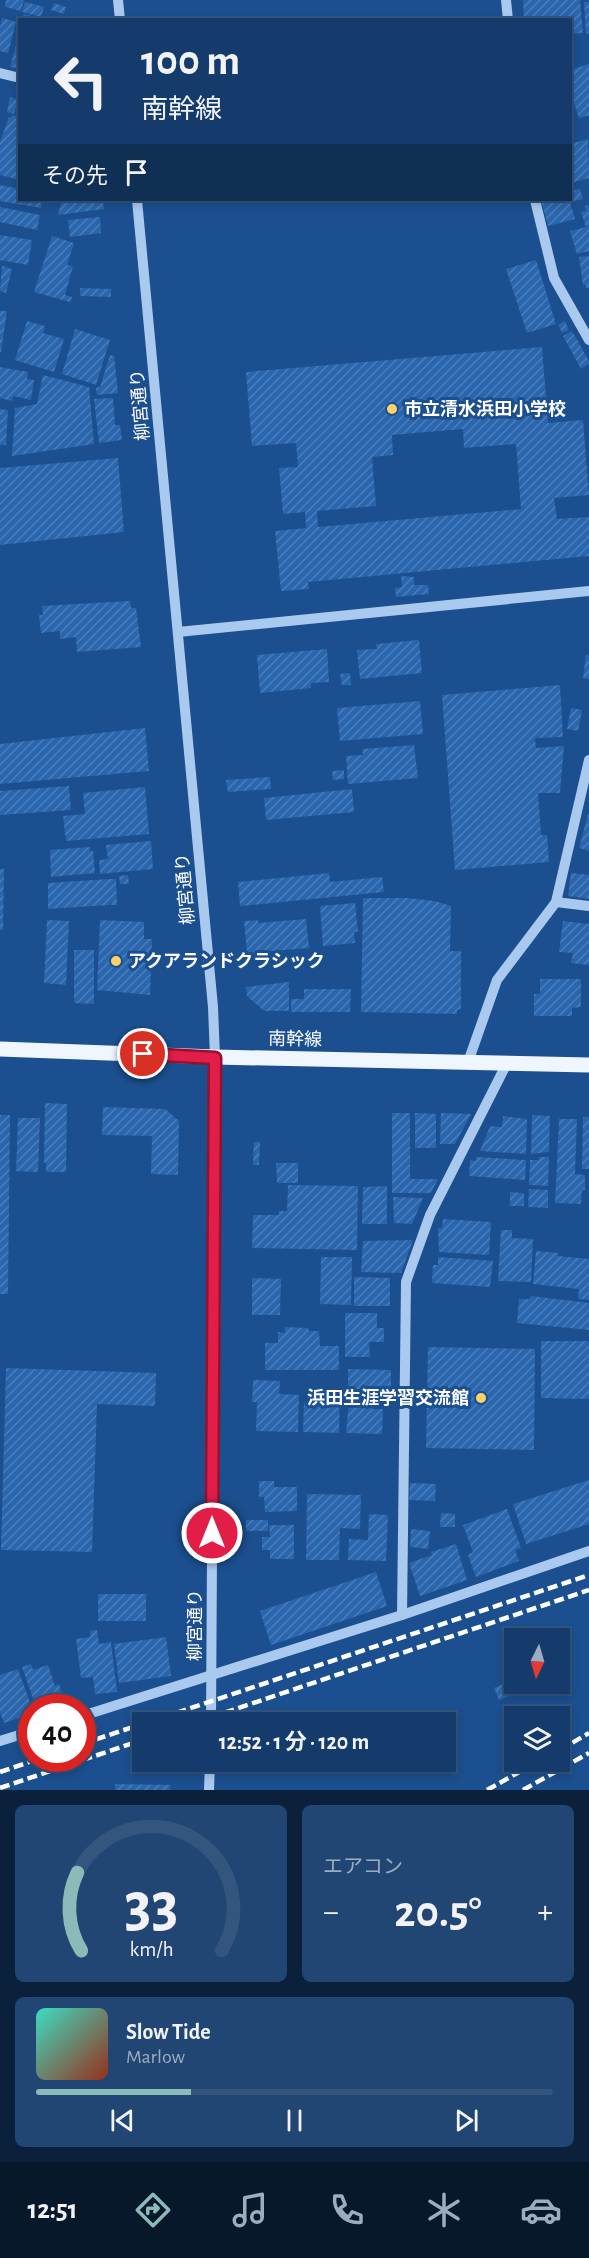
<!DOCTYPE html>
<html lang="ja">
<head>
<meta charset="utf-8">
<style>
  :root { --surface:#143b6b; --page:#214673; --text:#f1f3f6; --muted:#9dadc1; --line:#33557e; --accent:#8bbbb9 }
  body { margin:0; font-family:"Alegreya Sans","Noto Sans JP",sans-serif; background:var(--page); color:var(--text); height:100vh; display:flex; flex-direction:column; font-size:22px; white-space:nowrap }
  * { box-sizing:border-box; margin:0 }
  p { font-size:20px; color:var(--muted) }
  .icon { flex:none; width:33px; height:33px; fill:none; stroke:currentColor; stroke-width:2; stroke-linecap:round; stroke-linejoin:round }
  .map { position:relative; height:1790px; overflow:hidden }
  .drawer { display:flex; flex-direction:column; gap:15px; padding:15px; background:#0b203b; flex:1 }
  .drawer>* { flex:none }
  .hud { position:absolute; left:18px; top:18px; width:554px; height:183px; border-radius:0px; box-shadow:0 3px 9px #0003,0 0 0 2px var(--line); background:#143b6b; color:var(--text); overflow:hidden }
  .needle { width:39px; rotate:185deg }
  .fabs { position:absolute; left:504px; top:1628px; display:grid; gap:12px }
  .fabs a { display:grid; place-items:center; width:66px; height:66px; border-radius:0px; background:var(--surface); box-shadow:0 3px 9px #0003,0 0 0 2px var(--line); font-size:30px }
  .speed { position:absolute; left:18px; top:1694px; display:flex; gap:12px; font-size:30px; font-weight:700; text-align:center }
  .speed>* { display:grid; place-content:center; width:78px; height:78px; border-radius:50%; background:var(--surface); box-shadow:0 3px 9px #0003,0 0 0 2px var(--line); line-height:1 }
  .speed .limit { border:9px solid #d22; background:#fff; color:#111 }
  .pin { position:absolute; display:grid; place-items:center; width:51px; height:51px; color:#fff; margin:-26px; border:3px solid #fff; border-radius:50%; box-shadow:0 2px 6px #0007 }
  .me { position:absolute; width:66px; margin:-33px; rotate:0deg; stroke-linejoin:round; filter:drop-shadow(0 0 4px #0008) }
  .turn { display:flex; align-items:center; gap:21px; height:126px; padding:0 24px; font-size:27px }
  .turn .icon { width:78px; height:78px; stroke-width:2.5 }
  .turn b { display:block; font-size:42px; line-height:51px }
  .then { display:flex; align-items:center; height:57px; padding:0 24px; background:#0003; gap:12px; font-size:22px }
  .big { font-size:45px; font-weight:700; line-height:1.1 }
  .drawer .card { flex:1; display:flex; flex-direction:column; justify-content:center; gap:9px; min-width:0; padding:0 21px; border-radius:9px; background:var(--page) }
  .drawer .dial { align-items:center; gap:0 }
  .dial svg { height:156px; overflow:visible; fill:none; stroke:var(--line); stroke-width:7; stroke-linecap:round; text-anchor:middle }
  .dial text { fill:var(--text); stroke:none }
  .song { display:flex; align-items:center; gap:18px }
  .cover { width:72px; height:72px; border-radius:9px; background:linear-gradient(135deg,hsl(170 70% 55%),hsl(10 70% 35%)) }
  .played { height:6px; border-radius:3px; background:linear-gradient(90deg,var(--accent) 30%,var(--line) 30%) }
  .keys { display:flex; justify-content:space-around; direction:ltr }
  .heat { display:flex; justify-content:space-between; align-items:center; font-size:33px; direction:ltr }
  .drawer .tiles { flex:1; display:grid; gap:15px; grid-template-columns:1fr 1fr }
  .card:last-child { grid-column:span 2 }
  .trip { position:absolute; left:132px; top:1712px; width:324px; height:60px; border-radius:0px; background:var(--surface); box-shadow:0 3px 9px #0003,0 0 0 2px var(--line); font-weight:700; line-height:60px; text-align:center }
  .tab-bar { display:flex; height:96px; justify-content:space-around; align-items:center; background:#08182b; color:var(--muted) }
  .tab-bar .icon { width:42px; height:42px }
  .tab-bar .current { color:var(--accent) }
  .tab-bar b { font-size:27px; color:var(--text) }
  .map>svg:first-child { display:block }
  .building { fill:url(#building-hatch); fill-rule:evenodd }
  .lines { fill:none; stroke-linecap:round; stroke-linejoin:round }
  .minor { stroke:#a9c9ee; stroke-width:10 }
  .major { stroke:#f0f6ff; stroke-width:15 }
  .rail { stroke:#fff; stroke-width:4.5; stroke-dasharray:10 4.5; stroke-linecap:butt }
  .route-casing { stroke:#92132f; stroke-width:15 }
  .route { stroke:#e11d48; stroke-width:10 }
  .poi-dot { fill:#ffd166; stroke:#1b4f8f; stroke-width:2 }
  .labels { text-anchor:middle; stroke-width:6; stroke-linejoin:round; paint-order:stroke }
  .street-label { font-size:18px; fill:#fff; stroke:#1b4f8f }
  .poi-label { font-size:18px; font-weight:bold; fill:#fff; stroke:#1b4f8f; text-anchor:start }
</style>
</head>
<body>
<div class="map">
<svg width="589" height="1790" viewBox="0 0 589 1790">
  <defs>
    <pattern id="building-hatch" width="6" height="6" patternUnits="userSpaceOnUse" patternTransform="scale(1.5)"><rect width="6" height="6" fill="#2a66ad"/><path d="M-1 1l2-2M0 6l6-6M5 7l2-2" fill="none" stroke="#4a7db9"/></pattern>
  </defs>
  <rect width="100%" height="100%" fill="#1b4f8f"/>
  <!-- building -->
  <g class="building">
    <polygon points="6,0 24,0 21,11 5,7"/>
    <polygon points="523,0 580,0 583,33 570,34 570,20 524,20"/>
    <polygon points="25,2 44,7 41,17 22,12"/>
    <polygon points="584,2 589,2 589,33 586,34"/>
    <polygon points="54,3 66,7 64,14 51,10"/>
    <polygon points="24,14 42,19 41,20 22,20"/>
    <polygon points="2,18 16,22 8,53 0,51 0,27"/>
    <polygon points="19,34 20,34 20,69 10,67"/>
    <polygon points="589,64 589,115 579,118 570,92 570,70"/>
    <polygon points="10,97 18,100 14,114 7,112"/>
    <polygon points="12,115 20,117 20,180 0,175 0,142 9,117 11,118"/>
    <polygon points="588,139 589,178 570,183 570,144"/>
    <polygon points="0,185 20,189 20,200 42,200 41,208 0,201"/>
    <polygon points="580,189 583,199 570,202 575,219 548,226 541,200 570,200 570,191"/>
    <polygon points="62,200 103,200 104,209 58,215"/>
    <polygon points="589,205 589,251 577,254 570,231 586,227 581,212 586,211 585,206"/>
    <polygon points="0,207 40,215 37,230 0,222"/>
    <polygon points="100,217 101,233 70,237 68,220"/>
    <polygon points="0,235 32,240 28,265 0,260"/>
    <polygon points="52,236 74,243 67,265 73,266 65,295 72,297 70,302 34,292"/>
    <polygon points="589,256 589,288 586,288 586,285 583,285 579,257"/>
    <polygon points="536,260 556,324 527,333 506,269"/>
    <polygon points="2,266 12,269 6,293 0,291"/>
    <polygon points="80,288 111,289 111,297 80,296"/>
    <polygon points="0,311 7,311 1,352 0,352"/>
    <polygon points="27,321 45,326 43,333 64,339 54,372 15,360"/>
    <polygon points="565,321 569,330 562,333 558,325"/>
    <polygon points="75,329 110,340 96,385 62,374"/>
    <polygon points="572,331 589,361 589,364 581,369 563,336"/>
    <path d="M542,347L548,423L583,420L589,495L554,498L557,519L589,517V556L308,582L309,589L281,591L275,531L306,528L305,512L283,514L279,468L298,467L296,443L252,446L246,372ZM463,429L464,448L516,444L521,509L318,527L317,511L376,506L372,457L393,455L392,435Z"/>
    <polygon points="110,355 114,356 118,393 97,395 96,388 100,387"/>
    <polygon points="0,367 28,372 27,379 34,380 31,400 13,396 12,401 0,398"/>
    <polygon points="43,375 89,387 94,444 12,456 15,408 37,404"/>
    <polygon points="113,398 115,425 120,425 122,440 99,443 94,399"/>
    <polygon points="0,409 8,410 6,445 0,445"/>
    <polygon points="118,458 124,532 0,545 0,468"/>
    <polygon points="401,576 414,577 414,585 428,585 429,594 396,597 395,588 402,587"/>
    <polygon points="130,601 131,608 136,608 141,647 77,652 76,637 60,639 60,631 41,633 39,615 43,615 42,606"/>
    <polygon points="419,640 422,673 360,679 357,650 377,649 376,644"/>
    <polygon points="327,649 329,682 311,683 311,688 260,693 257,655"/>
    <polygon points="586,655 589,656 589,679 583,678"/>
    <polygon points="350,673 351,685 342,685 340,674"/>
    <polygon points="560,685 563,737 535,738 536,748 564,746 560,793 538,793 541,835 547,835 549,862 455,870 442,695"/>
    <polygon points="420,701 423,734 340,741 337,708"/>
    <polygon points="571,708 582,710 578,731 567,729"/>
    <polygon points="145,728 149,771 0,784 0,744"/>
    <polygon points="414,745 418,778 348,784 346,756 363,755 362,749"/>
    <polygon points="344,770 344,779 333,780 332,771"/>
    <polygon points="270,777 271,789 228,792 226,780"/>
    <polygon points="69,786 71,810 0,815 0,791"/>
    <polygon points="145,787 149,834 66,841 63,816 85,814 83,793"/>
    <polygon points="352,789 354,812 266,820 264,798"/>
    <polygon points="588,814 589,814 589,851 579,848"/>
    <polygon points="151,841 153,869 100,874 99,860 108,859 106,845"/>
    <polygon points="90,847 90,851 93,851 95,873 51,877 50,850"/>
    <polygon points="0,869 4,869 3,930 0,930"/>
    <polygon points="329,873 330,882 382,877 384,892 240,906 238,882"/>
    <polygon points="571,873 589,875 589,899 568,896"/>
    <polygon points="128,875 129,884 120,884 119,876"/>
    <polygon points="109,879 116,879 117,905 111,905 110,898 110,905 48,909 48,883"/>
    <polygon points="363,898 407,898 435,901 451,906 450,951 461,951 461,1009 457,1010 457,1014 361,1012"/>
    <polygon points="355,903 358,932 354,932 355,943 323,946 320,906"/>
    <polygon points="306,919 309,948 247,953 244,921 258,920 258,923"/>
    <polygon points="47,920 69,921 66,985 44,983"/>
    <polygon points="100,920 144,922 144,939 152,939 150,995 97,990"/>
    <polygon points="563,921 589,924 589,965 571,963 573,953 559,952"/>
    <polygon points="74,950 94,950 94,1004 74,1003"/>
    <polygon points="540,979 581,979 581,1007 572,1008 572,1016 534,1016 534,994 540,994"/>
    <polygon points="289,982 289,1011 264,1011 247,996 246,987"/>
    <polygon points="304,989 351,989 350,1012 291,1012 291,999 304,999"/>
    <polygon points="45,1103 67,1104 66,1172 46,1172 46,1163 44,1163"/>
    <polygon points="103,1107 165,1109 179,1121 178,1175 151,1174 152,1136 102,1135"/>
    <polygon points="392,1113 410,1113 410,1179 438,1179 431,1193 392,1193"/>
    <polygon points="415,1113 436,1114 436,1148 415,1148"/>
    <polygon points="441,1113 471,1114 455,1144 440,1144"/>
    <polygon points="0,1115 10,1115 8,1294 0,1294"/>
    <polygon points="532,1115 550,1116 549,1152 531,1154"/>
    <polygon points="503,1116 527,1119 526,1154 480,1151 490,1126 502,1127"/>
    <polygon points="583,1117 589,1117 589,1169 582,1169"/>
    <polygon points="18,1118 40,1118 38,1172 16,1171"/>
    <polygon points="559,1119 577,1119 575,1174 585,1175 585,1190 582,1190 581,1204 555,1203"/>
    <polygon points="254,1142 260,1142 259,1165 253,1165"/>
    <polygon points="476,1157 526,1160 525,1180 469,1176 470,1160 476,1161"/>
    <polygon points="539,1157 549,1157 548,1186 529,1185 530,1160 539,1160"/>
    <polygon points="276,1163 298,1163 298,1183 277,1183"/>
    <polygon points="288,1185 358,1186 357,1250 252,1248 253,1215 279,1215 279,1211 287,1211"/>
    <polygon points="387,1186 387,1224 362,1224 363,1187"/>
    <polygon points="529,1189 548,1190 548,1208 528,1207"/>
    <polygon points="510,1192 524,1193 524,1206 510,1206"/>
    <polygon points="393,1197 423,1198 412,1224 394,1223"/>
    <polygon points="443,1219 491,1222 489,1255 439,1252 438,1228 442,1228"/>
    <polygon points="501,1230 512,1230 512,1238 533,1239 531,1282 498,1281"/>
    <polygon points="413,1240 401,1273 361,1272 363,1241"/>
    <polygon points="536,1251 558,1253 558,1256 589,1259 589,1300 578,1299 579,1289 533,1284"/>
    <polygon points="321,1257 352,1257 351,1305 320,1304"/>
    <polygon points="438,1257 493,1261 490,1287 432,1283 433,1265 438,1265"/>
    <polygon points="354,1277 390,1278 390,1306 354,1306"/>
    <polygon points="252,1278 281,1279 280,1315 252,1315"/>
    <polygon points="531,1296 589,1303 589,1330 517,1323 519,1299 530,1299"/>
    <polygon points="345,1313 377,1313 377,1328 384,1328 384,1342 369,1342 370,1357 345,1357"/>
    <polygon points="285,1327 308,1328 309,1331 319,1331 320,1346 339,1346 339,1370 265,1370 265,1343 278,1343 278,1332 285,1333"/>
    <polygon points="541,1341 589,1341 589,1399 541,1398"/>
    <polygon points="428,1347 535,1349 534,1450 426,1448"/>
    <polygon points="6,1368 156,1373 155,1406 97,1404 92,1552 1,1550"/>
    <polygon points="348,1369 391,1370 391,1394 348,1393"/>
    <polygon points="253,1380 280,1381 279,1394 299,1395 298,1432 256,1431 257,1402 252,1402"/>
    <polygon points="322,1393 340,1393 339,1433 303,1432 304,1403 322,1403"/>
    <polygon points="349,1401 372,1401 372,1409 383,1409 382,1434 346,1433"/>
    <polygon points="589,1480 589,1524 526,1544 513,1504"/>
    <polygon points="259,1481 274,1481 274,1487 297,1487 297,1511 265,1512 264,1497 259,1497"/>
    <polygon points="410,1483 436,1484 435,1501 409,1500"/>
    <polygon points="307,1494 361,1495 360,1529 340,1528 339,1560 306,1560"/>
    <polygon points="507,1509 521,1548 515,1550 519,1561 476,1577 468,1555 473,1552 463,1525"/>
    <polygon points="441,1513 455,1514 455,1527 440,1527"/>
    <polygon points="369,1514 388,1515 386,1561 348,1560 349,1539 368,1540"/>
    <rect x="246" y="1520" width="22" height="11"/>
    <polygon points="269,1525 294,1525 294,1559 270,1559 270,1550 262,1550 262,1537 270,1537"/>
    <polygon points="411,1529 430,1531 428,1549 410,1547"/>
    <polygon points="456,1544 467,1580 420,1596 409,1563 432,1555 431,1552"/>
    <polygon points="376,1572 387,1606 271,1645 260,1611"/>
    <rect x="98" y="1594" width="48" height="27"/>
    <polygon points="97,1630 99,1644 111,1642 117,1692 95,1694 93,1677 81,1678 76,1639 90,1637 90,1631"/>
    <polygon points="166,1637 171,1676 119,1683 114,1644"/>
    <polygon points="31,1664 33,1670 48,1665 55,1686 59,1684 66,1707 36,1707 22,1667"/>
    <polygon points="18,1669 32,1708 32,1714 4,1723 0,1713 0,1675"/>
    <polygon points="508,1682 513,1694 499,1700 494,1688"/>
    <polygon points="115,1784 170,1785 170,1790 115,1790"/>
  </g>
  <g class="lines">
    <!-- minor -->
    <g class="minor">
      <polyline points="118,0 120,20"/>
      <polyline points="506,0 508,20"/>
      <polyline points="0,73 20,78"/>
      <polyline points="137,200 213,1007 215,1057 211,1722"/>
      <polyline points="535,200 554,278 589,340"/>
      <polyline points="178,632 589,591"/>
      <polyline points="556,902 589,906"/>
      <polyline points="468,1062 497,980 556,902 589,760"/>
      <polyline points="402,1615 406,1282 430,1215 507,1063"/>
      <polyline points="82,1716 402,1615 589,1551"/>
      <polyline points="0,1741 32,1731"/>
      <polyline points="209,1790 210,1761"/>
    </g>
    <!-- major -->
    <polyline class="major" points="0,1049 215,1057 589,1065"/>
    <!-- rail -->
    <g class="rail">
      <polyline points="149,1722 589,1575"/>
      <polyline points="197,1722 589,1590"/>
      <polyline points="82,1744 142,1724"/>
      <polyline points="560,1750 589,1733"/>
      <polyline points="0,1772 41,1758"/>
      <polyline points="0,1788 142,1740"/>
      <polyline points="487,1790 539,1761"/>
      <polyline points="523,1790 589,1753"/>
    </g>
  </g>
  <g class="lines">
    <!-- route casing -->
    <g class="route-casing">
      <polyline id="route" points="143,1054 215,1058 212,1533"/>
    </g>
    <!-- route -->
    <use href="#route" class="route"/>
  </g>
  <!-- markers -->
  <g class="poi-dot">
    <circle cx="392" cy="409" r="6"/>
    <circle cx="116" cy="961" r="6"/>
    <circle cx="481" cy="1398" r="6"/>
  </g>
  <g class="labels">
    <!-- street labels -->
    <g class="street-label">
      <text transform="translate(140 405) rotate(-95)" y="6">柳宮通り</text>
      <text transform="translate(185 889) rotate(-95)" y="6">柳宮通り</text>
      <text transform="translate(295 1039) rotate(1)" y="6">南幹線</text>
      <text transform="translate(195 1625) rotate(-90)" y="6">柳宮通り</text>
    </g>
    <!-- poi labels -->
    <g class="poi-label">
      <text x="404" y="415">市立清水浜田小学校</text>
      <text x="128" y="967">アクアランドクラシック</text>
      <text x="469" y="1404" text-anchor="end">浜田生涯学習交流館</text>
    </g>
  </g>
</svg>
<div class="fabs">
<a><svg class="needle" viewBox="-14 -14 28 28"><path d="M0-13l5 13h-10z" fill="#e53935"/><path d="M0 13l5-13h-10z" fill="#9dadc1"/></svg></a>
<a><svg class="icon" aria-label="layers" viewBox="0 0 24 24"><path d="M12 4l9 5-9 5-9-5zM3 14l9 5 9-5"/></svg></a>
</div>
<div class="speed"><div class="limit">40</div></div>
<div class="pin" style="left:143px;top:1054px;background:#d93025"><svg class="icon" aria-label="arrive" viewBox="0 0 24 24"><path d="M6 21V4h12l-3 4 3 4H6"/></svg></div>
<svg class="me" style="left:212px;top:1533px" viewBox="-20 -20 40 40"><circle r="17" fill="#e11d48" stroke="#fff" stroke-width="3"/><path d="M0-11L8 9 0 5-8 9z" fill="#fff"/></svg>
<div class="trip">12:52 · 1 分 · 120 m</div>
<div class="hud">
<div class="turn"><svg class="icon" aria-label="left" viewBox="0 0 24 24"><path d="M17 20v-9H6M10 6l-5 5 5 5"/></svg><div><b>100 m</b>南幹線</div></div>
<div class="then">その先<svg class="icon" aria-label="arrive" viewBox="0 0 24 24"><path d="M6 21V4h12l-3 4 3 4H6"/></svg></div>
</div>
</div>
<section class="drawer">
<div class="tiles">
<div class="card dial"><svg viewBox="0 0 100 80">
<path d="M14 69A42 42 0 1 1 86 69"/>
<path d="M14 69A42 42 0 0 1 12 29" stroke="#8bbbb9"/>
<text x="50" y="56" font-size="32" font-weight="700">33</text>
<text x="50" y="72" font-size="11">km/h</text>
</svg></div>
<div class="card"><p>エアコン</p>
<div class="heat"><a>−</a><b class="big">20.5°</b><a>+</a></div>
</div>
<div class="card">
<div class="song"><i class="cover"></i><div><b>Slow Tide</b><p>Marlow</p></div></div>
<div class="played"></div>
<div class="keys"><svg class="icon" aria-label="previous" viewBox="0 0 24 24"><path d="M18 5L8 12l10 7zM5 5v14"/></svg><svg class="icon" aria-label="pause" viewBox="0 0 24 24"><path d="M8 5v14M16 5v14"/></svg><svg class="icon" aria-label="next" viewBox="0 0 24 24"><path d="M6 5l10 7-10 7zM19 5v14"/></svg></div>
</div>
</div>
</section>
<nav class="tab-bar">
<b>12:51</b>
<svg class="icon current" aria-label="directions" viewBox="0 0 24 24"><path d="M12 3l9 9-9 9-9-9zM9 14v-3h6M13 9l2 2-2 2"/></svg>
<svg class="icon" aria-label="music" viewBox="0 0 24 24"><path d="M9 18V5l10-2v13"/><circle cx="6" cy="18" r="3"/><circle cx="16" cy="16" r="3"/></svg>
<svg class="icon" aria-label="phone" viewBox="0 0 24 24"><path d="M5 4h4l2 5-3 2q2 4 5 5l2-3 5 2v4C11 20 4 13 5 4z"/></svg>
<svg class="icon" aria-label="climate" viewBox="0 0 24 24"><path d="M12 3v18M4 7l16 10M4 17L20 7"/></svg>
<svg class="icon" aria-label="car" viewBox="0 0 24 24"><path d="M5 17H2v-5l4-1 3-4h7l3 4 3 1v5h-3M9 17h6M6 11h13"/><circle cx="7" cy="17" r="2"/><circle cx="17" cy="17" r="2"/></svg>
</nav>
</body>
</html>
